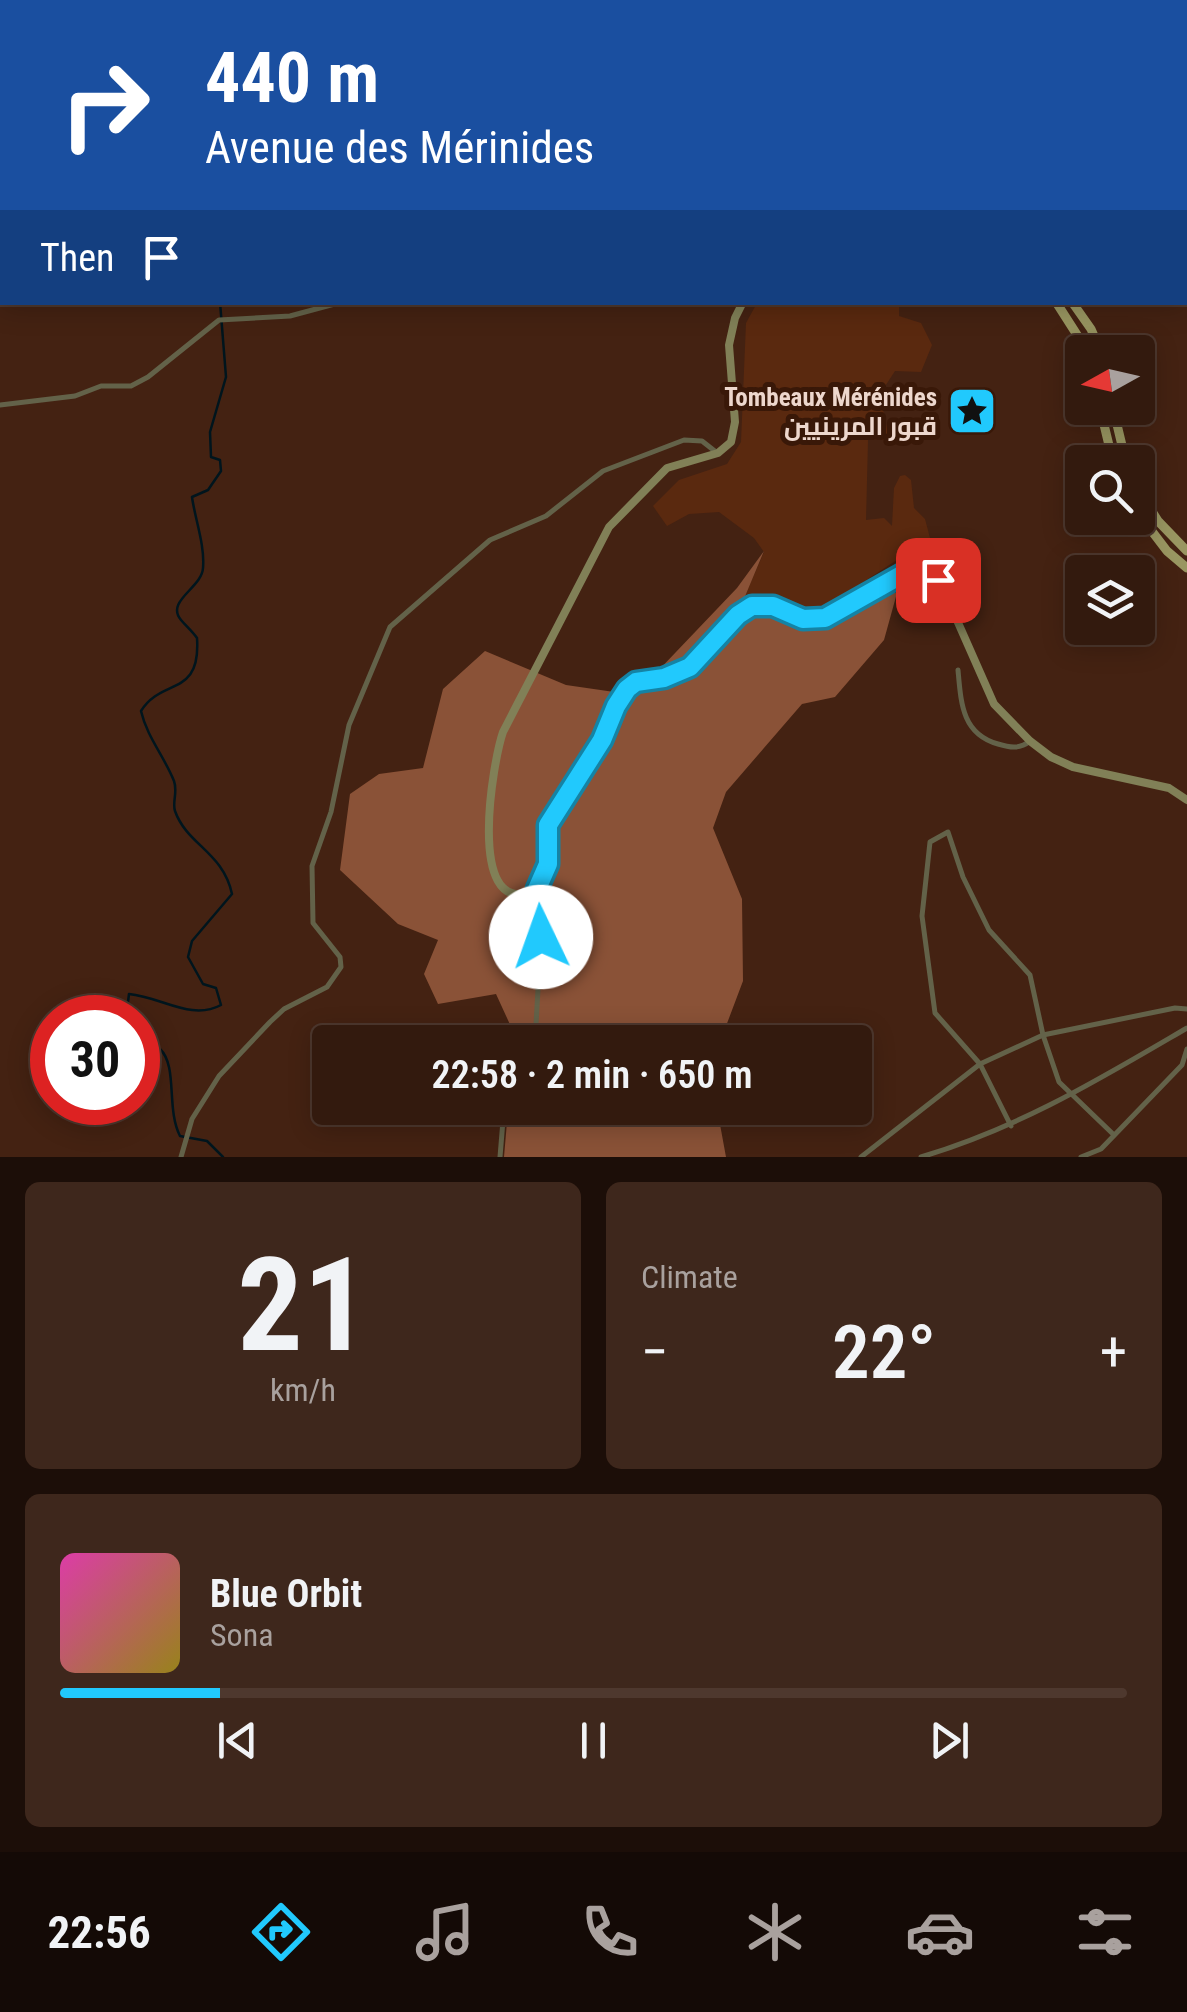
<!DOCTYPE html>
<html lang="en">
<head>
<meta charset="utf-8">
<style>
  :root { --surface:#331a0e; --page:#3e271c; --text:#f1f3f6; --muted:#a9a19e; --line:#4e382e; --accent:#21c9fd }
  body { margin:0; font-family:"Roboto Condensed",Cairo,sans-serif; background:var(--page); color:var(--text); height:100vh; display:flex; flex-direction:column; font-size:38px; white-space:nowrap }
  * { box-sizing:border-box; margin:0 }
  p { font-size:32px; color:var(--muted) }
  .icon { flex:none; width:55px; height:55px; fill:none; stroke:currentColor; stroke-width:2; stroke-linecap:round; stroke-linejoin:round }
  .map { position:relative; height:1157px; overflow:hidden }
  .side { display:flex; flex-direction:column; gap:25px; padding:25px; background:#1c0e08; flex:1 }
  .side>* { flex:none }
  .hud { position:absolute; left:0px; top:0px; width:1188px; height:305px; box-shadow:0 5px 25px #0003,0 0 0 2px var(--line); background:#1a4fa0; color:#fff; overflow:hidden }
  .needle { width:65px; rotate:262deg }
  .buttons { position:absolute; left:1065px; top:335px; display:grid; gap:20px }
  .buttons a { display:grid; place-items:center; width:90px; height:90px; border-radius:10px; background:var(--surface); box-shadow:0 5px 25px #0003,0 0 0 2px var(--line); font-size:50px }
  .speed { position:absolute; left:30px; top:995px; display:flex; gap:20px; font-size:50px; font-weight:700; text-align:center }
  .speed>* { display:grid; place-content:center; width:130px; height:130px; border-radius:50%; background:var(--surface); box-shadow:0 5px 25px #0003,0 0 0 2px var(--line); line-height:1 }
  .speed .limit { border:15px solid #d22; background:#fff; color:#111 }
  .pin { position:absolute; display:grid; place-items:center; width:85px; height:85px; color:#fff; margin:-42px; border-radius:20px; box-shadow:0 5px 15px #0006 }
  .me { position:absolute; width:110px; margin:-55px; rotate:357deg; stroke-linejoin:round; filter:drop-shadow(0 0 8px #0008) }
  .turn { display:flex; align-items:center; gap:35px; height:210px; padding:0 40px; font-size:45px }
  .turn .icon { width:130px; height:130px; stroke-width:2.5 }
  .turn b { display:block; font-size:70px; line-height:85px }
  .then { display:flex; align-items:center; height:95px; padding:0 40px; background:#0003; gap:20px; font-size:38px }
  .big { font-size:75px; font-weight:600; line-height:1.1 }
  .side .widget { flex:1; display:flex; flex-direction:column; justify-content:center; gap:15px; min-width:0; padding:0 35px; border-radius:15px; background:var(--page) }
  .side .dial { align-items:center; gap:0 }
  .dial b { font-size:130px; line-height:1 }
  .song { display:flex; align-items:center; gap:30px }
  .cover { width:120px; height:120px; border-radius:15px; background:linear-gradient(135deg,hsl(320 70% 55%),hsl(50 70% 35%)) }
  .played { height:10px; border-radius:5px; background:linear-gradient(90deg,var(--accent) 15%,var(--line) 15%) }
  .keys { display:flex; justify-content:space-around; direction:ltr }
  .heat { display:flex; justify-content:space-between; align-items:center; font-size:55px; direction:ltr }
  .side .tiles { flex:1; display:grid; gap:25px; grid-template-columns:1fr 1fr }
  .widget:last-child { grid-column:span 2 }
  .trip { position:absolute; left:312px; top:1025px; width:560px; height:100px; border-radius:10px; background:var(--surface); box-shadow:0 5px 25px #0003,0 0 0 2px var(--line); font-weight:600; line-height:100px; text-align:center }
  .tabs { display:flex; height:160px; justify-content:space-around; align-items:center; background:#140a06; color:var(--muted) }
  .tabs .icon { width:70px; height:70px }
  .tabs .selected { color:var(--accent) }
  .tabs b { font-size:45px; color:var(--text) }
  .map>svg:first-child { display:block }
  .green { fill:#5a290f }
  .forest { fill:#8a5237 }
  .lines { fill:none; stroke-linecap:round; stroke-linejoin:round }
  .stream { stroke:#00151d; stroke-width:2.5 }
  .street { stroke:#636249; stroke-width:5 }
  .secondary { stroke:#818057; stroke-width:8 }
  .primary { stroke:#999661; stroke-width:9 }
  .route-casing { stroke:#1583a4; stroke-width:25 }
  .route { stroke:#21c9fd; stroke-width:18 }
  .labels { text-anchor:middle; stroke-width:10; stroke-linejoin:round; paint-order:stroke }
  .poi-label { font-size:25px; font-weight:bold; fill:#edd7cd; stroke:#391808; text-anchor:end }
</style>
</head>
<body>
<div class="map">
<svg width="1187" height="1157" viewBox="0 0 1187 1157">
  <rect width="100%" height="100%" fill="#442212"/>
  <!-- green -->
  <polygon class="green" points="757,303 899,303 899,316 921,323 932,345 921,372 895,371 880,394 889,439 868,440 866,520 884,518 892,526 894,488 900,476 905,475 911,480 914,508 925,519 930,538 824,608 740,607 764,552 754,538 719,512 689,514 667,526 653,506 679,480 727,464 741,442 746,323"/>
  <!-- forest -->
  <g class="forest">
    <polygon points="764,551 741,606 764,599 810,609 824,608 859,587 897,593 884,640 835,697 802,704 726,792 713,828 742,899 743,981 720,1042 518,1042 496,994 438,1004 424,974 438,940 398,924 340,870 350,794 379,774 423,768 443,689 485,651 566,685 635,695 737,588"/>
    <polygon points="504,1108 717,1108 726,1157 504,1157 507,1122"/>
  </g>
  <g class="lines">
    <!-- stream -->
    <g class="stream">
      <polyline points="374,2 375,0"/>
      <path d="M126,1018L129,994C162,997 191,1021 221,1005L216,988L203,984L188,957L192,941L232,894C223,852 187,845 175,811C172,802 178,792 174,781C164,756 147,737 141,711C162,677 201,698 197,638C192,631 186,626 181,620C165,601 202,588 203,568C205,545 195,519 192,497L208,490L221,471L220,460L211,457L210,432L226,377L220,302"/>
      <path d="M138,1038C144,1041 154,1044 160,1049C178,1066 166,1109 180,1136L207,1141L223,1157"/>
    </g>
    <!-- street -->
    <g class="street">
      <polyline points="1007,0 1008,2"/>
      <polyline points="138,2 141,0"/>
      <polyline points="0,143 2,143"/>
      <polyline points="0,176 2,177"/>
      <polyline points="0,207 2,206"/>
      <polyline points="0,405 75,396 101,386 131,386 148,377 219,320 290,316 342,302"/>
      <path d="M958,670C961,703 962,734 998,744C1011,748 1020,749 1030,741"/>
      <polyline points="535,1042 541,937 537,889"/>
      <polyline points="1011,1126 980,1064 935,1013 922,916 930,842 948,832 963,877 989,930 1030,975 1043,1035 1059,1082 1114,1135"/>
      <polyline points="181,1157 192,1119 219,1076 270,1022 284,1009 327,987 341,967 340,957 313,923 312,866 331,812 349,725 390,627 490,540 546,516 603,471 684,440 702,441 716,452"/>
      <polyline points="500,1157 504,1108"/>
      <polyline points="861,1157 980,1064 1043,1035 1175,1008 1187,1009"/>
      <path d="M921,1157C1021,1127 1098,1080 1187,1028"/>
      <polyline points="1081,1157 1101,1149 1182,1065 1187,1049"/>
    </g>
    <!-- secondary -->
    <g class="secondary">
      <polyline points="477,2 479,0"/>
      <polyline points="601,2 605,0"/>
      <path d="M743,302L735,318L729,345L735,422L731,442L718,453L667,468L609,527L503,732C493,761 466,915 531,892C557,882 542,849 547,830C554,797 588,770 603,739C610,723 613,705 625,691C641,672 669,682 688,668C711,652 727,614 754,606C780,598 800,626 828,617C859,607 882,578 914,569L930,574L941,584L994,704L1030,741L1051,757L1073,767L1169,788L1187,800"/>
    </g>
    <!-- primary -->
    <g class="primary">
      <polyline points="758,0 758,2"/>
      <polyline points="769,0 769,2"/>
      <polyline points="874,0 877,2"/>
      <polyline points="893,0 894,2"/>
      <polyline points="906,0 906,2"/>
      <polyline points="822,2 823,0"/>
      <polyline points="833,2 837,0"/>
      <polyline points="1056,302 1088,352"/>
      <polyline points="1072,302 1091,329 1101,352"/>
      <polyline points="1100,408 1113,462"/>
      <polyline points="1113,408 1126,462"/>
      <polyline points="1138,489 1158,521 1187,551"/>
      <polyline points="1138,513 1167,551 1187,568"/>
    </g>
  </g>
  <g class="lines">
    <!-- route casing -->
    <g class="route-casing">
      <polyline id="route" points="541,937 537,889 548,864 548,825 602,740 616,706 627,689 636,682 664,678 690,667 738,615 752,606 773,606 803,619 825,618 910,570 924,571 938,580"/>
    </g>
    <!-- route -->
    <use href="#route" class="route"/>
  </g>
  <!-- icons -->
  <defs>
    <g id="sight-square" transform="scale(2.5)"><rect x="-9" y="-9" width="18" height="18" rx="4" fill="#21c9fd" stroke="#391808"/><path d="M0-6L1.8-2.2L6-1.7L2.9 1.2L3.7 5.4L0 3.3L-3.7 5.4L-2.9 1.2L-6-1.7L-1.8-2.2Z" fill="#111"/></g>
  </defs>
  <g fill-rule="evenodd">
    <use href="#sight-square" x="972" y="411"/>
  </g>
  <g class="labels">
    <!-- poi labels -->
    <g class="poi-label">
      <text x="937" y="406">Tombeaux Mérénides<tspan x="937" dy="29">قبور المرينيين</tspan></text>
    </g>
  </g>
</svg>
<div class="buttons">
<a><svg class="needle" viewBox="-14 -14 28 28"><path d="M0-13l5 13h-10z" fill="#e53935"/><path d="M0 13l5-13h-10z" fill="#a9a19e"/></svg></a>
<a><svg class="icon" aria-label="search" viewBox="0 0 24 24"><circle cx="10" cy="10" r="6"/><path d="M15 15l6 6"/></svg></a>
<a><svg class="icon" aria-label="layers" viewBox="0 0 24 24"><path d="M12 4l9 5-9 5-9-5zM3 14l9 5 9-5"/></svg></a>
</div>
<div class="speed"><div class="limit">30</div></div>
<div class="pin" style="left:938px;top:580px;background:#d93025"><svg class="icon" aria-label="arrive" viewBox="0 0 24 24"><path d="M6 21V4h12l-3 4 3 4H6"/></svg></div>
<svg class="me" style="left:541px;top:937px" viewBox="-20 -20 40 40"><circle r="19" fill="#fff"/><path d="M0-13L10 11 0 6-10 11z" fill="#21c9fd"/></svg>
<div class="trip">22:58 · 2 min · 650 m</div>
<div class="hud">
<div class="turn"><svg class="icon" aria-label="right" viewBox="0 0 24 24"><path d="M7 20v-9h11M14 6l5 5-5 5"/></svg><div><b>440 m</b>Avenue des Mérinides</div></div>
<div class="then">Then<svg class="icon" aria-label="arrive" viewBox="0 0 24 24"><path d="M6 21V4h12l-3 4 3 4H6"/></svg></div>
</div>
</div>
<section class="side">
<div class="tiles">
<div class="widget dial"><b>21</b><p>km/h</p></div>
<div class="widget"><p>Climate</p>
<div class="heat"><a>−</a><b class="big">22°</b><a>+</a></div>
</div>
<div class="widget">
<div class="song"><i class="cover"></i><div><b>Blue Orbit</b><p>Sona</p></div></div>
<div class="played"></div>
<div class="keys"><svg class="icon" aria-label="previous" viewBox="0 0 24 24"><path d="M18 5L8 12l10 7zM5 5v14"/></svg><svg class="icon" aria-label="pause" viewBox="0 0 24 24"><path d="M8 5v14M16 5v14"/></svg><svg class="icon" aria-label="next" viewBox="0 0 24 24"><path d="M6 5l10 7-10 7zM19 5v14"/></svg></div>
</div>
</div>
</section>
<nav class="tabs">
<b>22:56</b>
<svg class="icon selected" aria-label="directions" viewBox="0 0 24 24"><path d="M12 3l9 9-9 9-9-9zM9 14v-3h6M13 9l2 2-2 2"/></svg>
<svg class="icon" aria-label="music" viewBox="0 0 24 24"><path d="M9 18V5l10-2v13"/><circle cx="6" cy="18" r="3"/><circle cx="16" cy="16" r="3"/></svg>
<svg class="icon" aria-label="phone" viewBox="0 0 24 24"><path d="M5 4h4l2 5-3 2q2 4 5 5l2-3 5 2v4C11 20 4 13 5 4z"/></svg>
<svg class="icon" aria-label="climate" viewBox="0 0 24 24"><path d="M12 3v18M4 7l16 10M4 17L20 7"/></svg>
<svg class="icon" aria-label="car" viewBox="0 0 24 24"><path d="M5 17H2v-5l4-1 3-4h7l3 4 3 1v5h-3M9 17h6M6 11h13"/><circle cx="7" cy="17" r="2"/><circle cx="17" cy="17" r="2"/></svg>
<svg class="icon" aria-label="filters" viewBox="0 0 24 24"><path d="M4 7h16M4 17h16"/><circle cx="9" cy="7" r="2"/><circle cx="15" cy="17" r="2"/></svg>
</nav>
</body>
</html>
